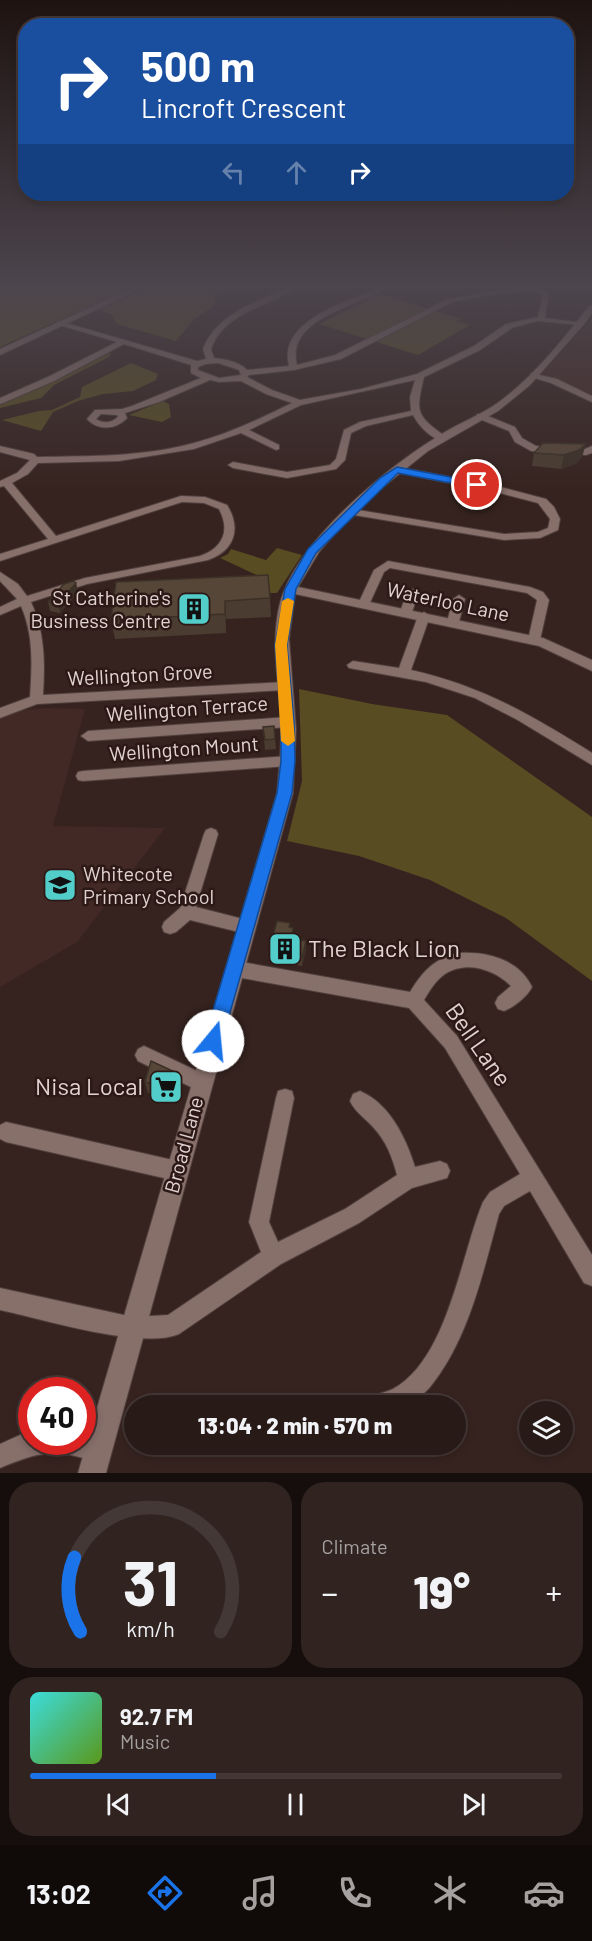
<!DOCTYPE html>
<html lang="en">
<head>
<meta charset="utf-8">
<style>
  :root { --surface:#281a17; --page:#302320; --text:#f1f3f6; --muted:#a5a1a1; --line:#443836; --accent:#1a73e8 }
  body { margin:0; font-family:Barlow,sans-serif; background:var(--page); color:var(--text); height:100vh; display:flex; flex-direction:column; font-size:22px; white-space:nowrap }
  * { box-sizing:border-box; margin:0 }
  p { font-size:20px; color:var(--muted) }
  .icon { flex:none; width:33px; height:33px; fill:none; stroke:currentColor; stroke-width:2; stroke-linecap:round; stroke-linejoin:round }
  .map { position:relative; height:1473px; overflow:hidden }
  .sheet { display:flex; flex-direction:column; gap:9px; padding:9px; background:#160e0d; flex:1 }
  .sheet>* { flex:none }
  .guide { position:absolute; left:18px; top:18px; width:556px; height:183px; border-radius:24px; box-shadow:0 3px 9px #0003,0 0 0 2px var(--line); background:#1a4fa0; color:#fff; overflow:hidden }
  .controls { position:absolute; left:519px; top:1401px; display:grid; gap:12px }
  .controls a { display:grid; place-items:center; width:54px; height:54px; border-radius:50%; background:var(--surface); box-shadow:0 3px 9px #0003,0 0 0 2px var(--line); font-size:30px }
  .speed { position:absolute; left:18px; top:1377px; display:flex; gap:12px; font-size:30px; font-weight:700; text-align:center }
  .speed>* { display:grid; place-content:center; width:78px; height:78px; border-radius:50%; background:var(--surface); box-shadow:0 3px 9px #0003,0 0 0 2px var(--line); line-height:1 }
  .speed .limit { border:9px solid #d22; background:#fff; color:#111 }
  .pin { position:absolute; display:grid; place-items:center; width:51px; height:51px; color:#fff; margin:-26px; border:3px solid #fff; border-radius:50%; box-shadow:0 2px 6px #0007 }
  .me { position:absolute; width:66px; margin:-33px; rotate:17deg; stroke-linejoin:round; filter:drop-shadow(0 0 4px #0008) }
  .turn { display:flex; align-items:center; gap:21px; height:126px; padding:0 24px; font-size:27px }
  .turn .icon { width:78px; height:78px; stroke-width:2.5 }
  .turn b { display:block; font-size:42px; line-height:51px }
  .lanes { display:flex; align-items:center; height:57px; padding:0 24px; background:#0003; justify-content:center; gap:30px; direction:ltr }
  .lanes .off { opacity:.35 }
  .big { font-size:45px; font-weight:800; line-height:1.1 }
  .sheet .widget { flex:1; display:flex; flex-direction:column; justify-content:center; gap:9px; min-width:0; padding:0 21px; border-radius:24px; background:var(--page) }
  .sheet .dial { align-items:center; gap:0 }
  .dial svg { height:156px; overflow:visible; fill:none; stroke:var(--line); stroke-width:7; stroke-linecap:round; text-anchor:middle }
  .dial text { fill:var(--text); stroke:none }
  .song { display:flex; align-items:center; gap:18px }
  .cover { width:72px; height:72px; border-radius:9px; background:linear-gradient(135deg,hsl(180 70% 55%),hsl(90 70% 35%)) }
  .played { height:6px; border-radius:3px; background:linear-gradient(90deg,var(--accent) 35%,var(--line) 35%) }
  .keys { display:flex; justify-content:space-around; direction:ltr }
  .heat { display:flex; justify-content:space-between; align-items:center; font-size:33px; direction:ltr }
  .sheet .tiles { flex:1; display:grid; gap:9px; grid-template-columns:1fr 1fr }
  .widget:last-child { grid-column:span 2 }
  .trip { position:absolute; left:124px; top:1395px; width:342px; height:60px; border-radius:30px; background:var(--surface); box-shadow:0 3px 9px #0003,0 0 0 2px var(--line); font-weight:800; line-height:60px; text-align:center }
  .tabs { display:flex; height:96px; justify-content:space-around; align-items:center; background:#100a09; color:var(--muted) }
  .tabs .icon { width:42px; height:42px }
  .tabs .current { color:var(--accent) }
  .tabs b { font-size:27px; color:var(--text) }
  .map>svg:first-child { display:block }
  .built { fill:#432925 }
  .green { fill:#574c22 }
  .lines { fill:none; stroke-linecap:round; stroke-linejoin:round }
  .minor-casing { stroke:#50403d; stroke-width:2 }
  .tertiary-casing { stroke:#50403d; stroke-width:2 }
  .secondary-casing { stroke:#50403d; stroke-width:2 }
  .minor { fill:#876f6a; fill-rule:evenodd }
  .tertiary { fill:#876f6a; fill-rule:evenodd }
  .secondary { fill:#876f6a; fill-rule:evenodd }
  .wall { fill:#4a3c30 }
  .shaded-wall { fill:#3c3127 }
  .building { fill:#564638; stroke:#3c3127; stroke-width:1.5 }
  .route { fill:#1a73e8; stroke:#114b97; stroke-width:1.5 }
  .slow { fill:#f59e0b }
  .labels { text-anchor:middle; stroke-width:5; stroke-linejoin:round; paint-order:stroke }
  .poi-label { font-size:20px; fill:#e1d3d1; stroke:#2c1916; text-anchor:end }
  .street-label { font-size:20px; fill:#e1d3d1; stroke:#2c1916 }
  .near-poi-label { font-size:24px; fill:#e1d3d1; stroke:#2c1916; text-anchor:start }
  .near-street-label { font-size:24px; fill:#e1d3d1; stroke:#2c1916 }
</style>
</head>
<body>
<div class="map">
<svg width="592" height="1473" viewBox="0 0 592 1473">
  <rect width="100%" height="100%" fill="#36231f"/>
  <!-- built -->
  <g class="built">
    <polygon points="592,319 592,396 542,373"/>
    <polygon points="47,708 85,709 53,826 165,828 77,942 0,987 0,718 25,710"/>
  </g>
  <!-- green -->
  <g class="green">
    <polygon points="0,287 132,287 0,347"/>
    <polygon points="151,287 234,287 215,295 214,306 194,319 176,341 117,324 111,314 98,310"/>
    <polygon points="380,294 461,319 456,321 470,325 418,355 319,324"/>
    <polygon points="111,352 109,357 54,385 41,398 0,408 0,404 51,383"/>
    <polygon points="131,363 158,374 156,380 133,391 103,394 78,401 53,412 41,431 2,420 39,411 52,410 80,397 82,387"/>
    <polygon points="163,401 169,404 171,417 162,422 129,415"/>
    <polygon points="277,548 302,555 277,593 258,593 263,578 220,558 228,554 231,549 266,560"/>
    <polygon points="299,689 372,704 447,715 592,817 592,981 506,918 430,880 359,856 287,841 302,781"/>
  </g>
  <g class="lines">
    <!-- minor casing -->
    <g class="minor-casing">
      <g id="minor">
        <path d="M290,287H299C270,306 224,312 211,349L214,358C225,359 240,362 247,370L289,366C277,320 349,301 381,287H390C361,306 285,317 297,365L335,355L448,299L512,288H539L549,292L545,318L584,323L580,325L537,321L512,328L480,350L424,377C416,411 415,415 445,436V440C432,441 419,426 413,415L366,426L351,433L345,460L336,469L287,478L233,468L228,465L233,462L287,472L330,465L336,459L344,430L360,422L411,411L410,397L415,380L301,405L249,430L279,445V449L276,450L241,433L194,449L119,461L38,463L28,474L12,483L56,536L181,496L205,497L227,505C242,529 234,551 208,560L87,584L31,602C45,632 45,663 43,695L285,682L291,686L285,690L37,704L0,718V708L30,697C32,667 34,635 21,606L0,615V607L17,599L0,581V572L18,584L27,596L85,578L200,556C222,548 231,532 219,509L204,503L182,502L0,561V554L48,539L4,486L0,487V481L17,473L30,460L0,452V446L34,454L37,457C89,456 143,457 194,443C228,434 260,419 292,403L266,394L241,381L219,382L210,380L159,402L125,413L127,418C116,430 98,431 87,419L95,410L122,409L132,406L201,378L191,373V365L124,344L54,381L3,403L0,404V398L48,377L117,342L59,325V321L197,361L206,359L203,349C216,314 258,301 290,287ZM527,291L543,294L538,317L506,324L474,346L417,374L361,389L300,400L272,390L247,377L249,375L294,370L341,359L452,302L495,294ZM218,363L239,370L241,375L219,378L198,370V367L206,364ZM101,414L117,415L118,417C111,423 104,424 96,419Z"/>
        <polygon points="531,373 557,379 592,396 592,402 551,383 531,377"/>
        <polygon points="477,414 483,414 515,427 522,438 536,446 585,449 592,446 592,453 586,455 531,451 515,442 509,431 477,418"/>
        <polygon points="397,467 497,486 546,499 554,507 560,519 558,530 540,538 504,540 348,514 348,510 352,509 504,534 538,532 548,528 550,519 538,503 496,492 394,472 392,470"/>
        <polygon points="388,561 530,587 543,592 549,600 540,640 534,644 528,640 537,600 527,593 390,568 384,572 368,607 360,607 358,604 374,570"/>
        <polygon points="413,589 419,592 412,612 406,616 402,615 400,612 407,592"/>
        <polygon points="459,595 465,599 459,622 453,626 449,625 447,622 453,599"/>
        <path d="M424,612L430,616L411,670C482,686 531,715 592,753V765L516,719L475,698L426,682L349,668L347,665L353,661L399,668L418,616Z"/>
        <polygon points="288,717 295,722 288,727 88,741 81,736 88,731"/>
        <polygon points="288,756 293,757 295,761 293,765 288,766 83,781 78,780 76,776 78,772 83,771"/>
        <polygon points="211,828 216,830 218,834 196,907 247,920 253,922 255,927 253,932 247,934 190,920 176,932 170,934 164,932 162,927 164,922 180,908 204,834 206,830"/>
        <path d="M458,953C486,951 519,959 532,987C527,997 514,1007 504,1011L498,1009L495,1003L498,997L511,986C495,970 467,960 445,974C436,980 430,990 424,1000L457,1036L592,1255V1286L584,1283L530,1191L504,1206L499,1214C483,1272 469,1339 430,1387C424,1394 416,1400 409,1406H363L367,1398C375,1394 385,1393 393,1389C448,1359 461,1254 483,1202L490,1192L520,1174L445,1048L409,1008L236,977L230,975L227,969L230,963L236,961L410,992C423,971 434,959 458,953Z"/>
        <polygon points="144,1046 208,1076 210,1083 208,1090 201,1092 138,1061 135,1055 138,1049"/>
        <path d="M285,1089L292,1091L294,1098L269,1222L278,1242L345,1209L397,1175C392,1156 386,1141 373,1127C365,1118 355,1112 350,1101L353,1094L360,1091C390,1104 406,1138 415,1167L440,1161L447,1164L450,1171L447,1178L412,1188L359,1223L281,1264L179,1334C141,1350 43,1319 0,1310V1288L133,1317L168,1315L261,1252L249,1222L276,1098L278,1091Z"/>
        <polygon points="6,1122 177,1161 184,1164 187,1171 184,1178 177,1181 6,1142 0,1139 0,1125"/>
        <path d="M29,1431H32V1442H82V1434L108,1440L111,1449L108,1458C93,1463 80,1456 65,1454C39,1451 23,1459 0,1468V1444Z"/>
      </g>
    </g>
    <!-- tertiary casing -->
    <g class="tertiary-casing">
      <path id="tertiary" d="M589,306H592V313L585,323L530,385L498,411L428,451L383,487L338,530L319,552L298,587L543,638L592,660V671L539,646L295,594L289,639L296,729L293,793L106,1473H78L277,793C279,769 282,745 281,721C279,682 270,642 280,603C296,542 387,467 440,435C459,423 481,415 499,402C534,376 562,341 589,306Z"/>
    </g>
    <!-- secondary casing -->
    <g class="secondary-casing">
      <polygon id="secondary" points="134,287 145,287 0,355 0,349"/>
    </g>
    <!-- minor -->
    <use href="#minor" class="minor"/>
    <!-- tertiary -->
    <use href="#tertiary" class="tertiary"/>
    <!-- secondary -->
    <use href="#secondary" class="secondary"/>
  </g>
  <!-- wall -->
  <g class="wall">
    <polygon points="534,453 582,457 576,464 561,469 532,466"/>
    <polygon points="116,582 270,598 271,617 226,619 226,633 115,639 111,620"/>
    <polygon points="76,583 78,592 60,613 50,611 48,602"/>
    <polygon points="263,727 275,739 276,749 265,750"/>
    <polygon points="290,923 290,927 293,928 293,939 306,950 302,966 293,964 293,962 270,958 270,949"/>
    <polygon points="179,1074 182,1085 178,1099 148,1093 145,1082"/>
  </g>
  <!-- shaded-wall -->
  <g class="shaded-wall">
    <polygon points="586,444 582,457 576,464 561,469 564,455"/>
    <polygon points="76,583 78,592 60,613 58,604"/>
    <polygon points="225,601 226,619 226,633 225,614"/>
    <polygon points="306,941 306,950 302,966 302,957"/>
    <polygon points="179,1074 182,1085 178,1099 175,1089"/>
  </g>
  <!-- building -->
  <g class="building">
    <polygon points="543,443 586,444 579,450 564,455 534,453"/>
    <polygon points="268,575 270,598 225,601 225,614 111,620 116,582"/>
    <polygon points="73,581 76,583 58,604 48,602 64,584"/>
    <polygon points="274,726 275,739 265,740 263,727"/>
    <polygon points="277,921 290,923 289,927 293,928 291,939 306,941 302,957 293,956 294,954 270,949"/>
    <polygon points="151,1061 179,1074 175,1089 145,1082"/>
  </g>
  <!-- sky -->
  <linearGradient id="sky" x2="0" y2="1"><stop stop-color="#1e1311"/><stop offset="0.58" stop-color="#4c454d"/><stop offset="1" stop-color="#4c454d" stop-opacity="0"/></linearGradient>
  <rect width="592" height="493" fill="url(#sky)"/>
  <!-- route -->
  <polygon class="route" points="397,467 477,482 482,485 477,488 398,473 316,553 296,589 287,645 294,722 295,761 292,793 222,1041 220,1047 213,1050 207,1047 204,1041 277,793 281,761 281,722 275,645 285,589 308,549 380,478"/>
  <!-- slow -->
  <polygon class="slow" points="288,598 294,601 287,645 295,741 288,746 281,741 275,645 282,601"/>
  <!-- icons -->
  <defs>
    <g id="building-square" transform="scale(1.725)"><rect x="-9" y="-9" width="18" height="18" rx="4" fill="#53cdca" stroke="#2c1916"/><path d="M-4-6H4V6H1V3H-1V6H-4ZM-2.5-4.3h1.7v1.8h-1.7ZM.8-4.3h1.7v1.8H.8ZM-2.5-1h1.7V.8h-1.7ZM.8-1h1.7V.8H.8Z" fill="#111"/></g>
    <g id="school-square" transform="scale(1.725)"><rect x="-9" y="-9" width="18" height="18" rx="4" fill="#53cdca" stroke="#2c1916"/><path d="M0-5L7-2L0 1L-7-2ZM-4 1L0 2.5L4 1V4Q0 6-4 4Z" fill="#111"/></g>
    <g id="supermarket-square" transform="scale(1.725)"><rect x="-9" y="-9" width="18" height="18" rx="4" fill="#53cdca" stroke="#2c1916"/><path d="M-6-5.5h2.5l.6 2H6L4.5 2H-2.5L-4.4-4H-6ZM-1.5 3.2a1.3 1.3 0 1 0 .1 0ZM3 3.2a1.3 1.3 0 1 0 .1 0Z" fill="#111"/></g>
  </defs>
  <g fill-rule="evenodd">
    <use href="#building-square" x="194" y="609"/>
    <use href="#school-square" x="60" y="885"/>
    <use href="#building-square" x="285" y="949"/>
    <use href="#supermarket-square" x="166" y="1087"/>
  </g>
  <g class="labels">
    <!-- poi labels -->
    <g class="poi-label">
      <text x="171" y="605">St Catherine's<tspan x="171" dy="23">Business Centre</tspan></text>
      <text x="83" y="881" text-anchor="start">Whitecote<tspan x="83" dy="23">Primary School</tspan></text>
    </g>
    <!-- street labels -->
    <g class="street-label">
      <text transform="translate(448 602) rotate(12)" y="7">Waterloo Lane</text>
      <text transform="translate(140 675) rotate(-3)" y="7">Wellington Grove</text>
      <text transform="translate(187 709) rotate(-4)" y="7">Wellington Terrace</text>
      <text transform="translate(184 749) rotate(-4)" y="7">Wellington Mount</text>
      <text transform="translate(184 1145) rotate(-75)" y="7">Broad Lane</text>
    </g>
    <!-- near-poi labels -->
    <g class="near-poi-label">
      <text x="308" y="957">The Black Lion</text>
      <text x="143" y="1095" text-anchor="end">Nisa Local</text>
    </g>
    <!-- near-street labels -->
    <g class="near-street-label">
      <text transform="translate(478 1045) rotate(55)" y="8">Bell Lane</text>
    </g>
  </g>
</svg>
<div class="controls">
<a><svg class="icon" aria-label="layers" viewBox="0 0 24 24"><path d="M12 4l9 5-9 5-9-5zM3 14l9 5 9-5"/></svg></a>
</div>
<div class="speed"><div class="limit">40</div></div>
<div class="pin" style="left:477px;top:485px;background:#d93025"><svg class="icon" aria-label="arrive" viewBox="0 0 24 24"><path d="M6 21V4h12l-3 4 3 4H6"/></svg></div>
<svg class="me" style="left:213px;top:1041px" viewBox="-20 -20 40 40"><circle r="19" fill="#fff"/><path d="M0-13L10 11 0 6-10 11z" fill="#1a73e8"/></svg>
<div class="trip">13:04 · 2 min · 570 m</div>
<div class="guide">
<div class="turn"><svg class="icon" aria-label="right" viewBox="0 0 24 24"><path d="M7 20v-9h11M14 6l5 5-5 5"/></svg><div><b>500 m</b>Lincroft Crescent</div></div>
<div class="lanes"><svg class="icon off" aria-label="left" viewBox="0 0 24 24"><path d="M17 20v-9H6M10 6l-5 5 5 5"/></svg><svg class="icon off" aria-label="ahead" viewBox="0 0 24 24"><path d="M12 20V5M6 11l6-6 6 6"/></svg><svg class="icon" aria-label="right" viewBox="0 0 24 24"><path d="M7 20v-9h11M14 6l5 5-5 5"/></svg></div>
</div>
</div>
<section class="sheet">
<div class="tiles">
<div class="widget dial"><svg viewBox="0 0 100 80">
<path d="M14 69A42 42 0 1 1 86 69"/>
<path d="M14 69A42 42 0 0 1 11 31" stroke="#1a73e8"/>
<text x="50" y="56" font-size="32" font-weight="700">31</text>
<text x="50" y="72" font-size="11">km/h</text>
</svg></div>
<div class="widget"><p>Climate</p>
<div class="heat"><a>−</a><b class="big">19°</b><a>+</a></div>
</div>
<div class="widget">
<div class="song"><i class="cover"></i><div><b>92.7 FM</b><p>Music</p></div></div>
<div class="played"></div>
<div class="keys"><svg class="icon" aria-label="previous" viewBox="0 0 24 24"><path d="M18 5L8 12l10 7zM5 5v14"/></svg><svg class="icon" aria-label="pause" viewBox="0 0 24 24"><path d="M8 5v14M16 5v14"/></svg><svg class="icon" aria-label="next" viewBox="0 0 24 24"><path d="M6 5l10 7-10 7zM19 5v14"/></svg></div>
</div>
</div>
</section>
<nav class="tabs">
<b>13:02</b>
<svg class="icon current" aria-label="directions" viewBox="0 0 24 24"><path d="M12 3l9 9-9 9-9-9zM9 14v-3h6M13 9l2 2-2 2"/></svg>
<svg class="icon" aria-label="music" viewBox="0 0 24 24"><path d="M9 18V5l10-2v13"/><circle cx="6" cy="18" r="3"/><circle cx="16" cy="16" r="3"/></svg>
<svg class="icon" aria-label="phone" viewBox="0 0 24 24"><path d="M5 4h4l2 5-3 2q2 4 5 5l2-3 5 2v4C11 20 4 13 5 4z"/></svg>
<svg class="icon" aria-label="climate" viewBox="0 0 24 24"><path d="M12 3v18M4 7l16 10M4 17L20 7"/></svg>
<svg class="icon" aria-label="car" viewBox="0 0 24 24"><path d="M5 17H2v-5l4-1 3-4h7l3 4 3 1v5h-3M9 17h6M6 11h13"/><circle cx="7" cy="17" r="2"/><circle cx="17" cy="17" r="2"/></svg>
</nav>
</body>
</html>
